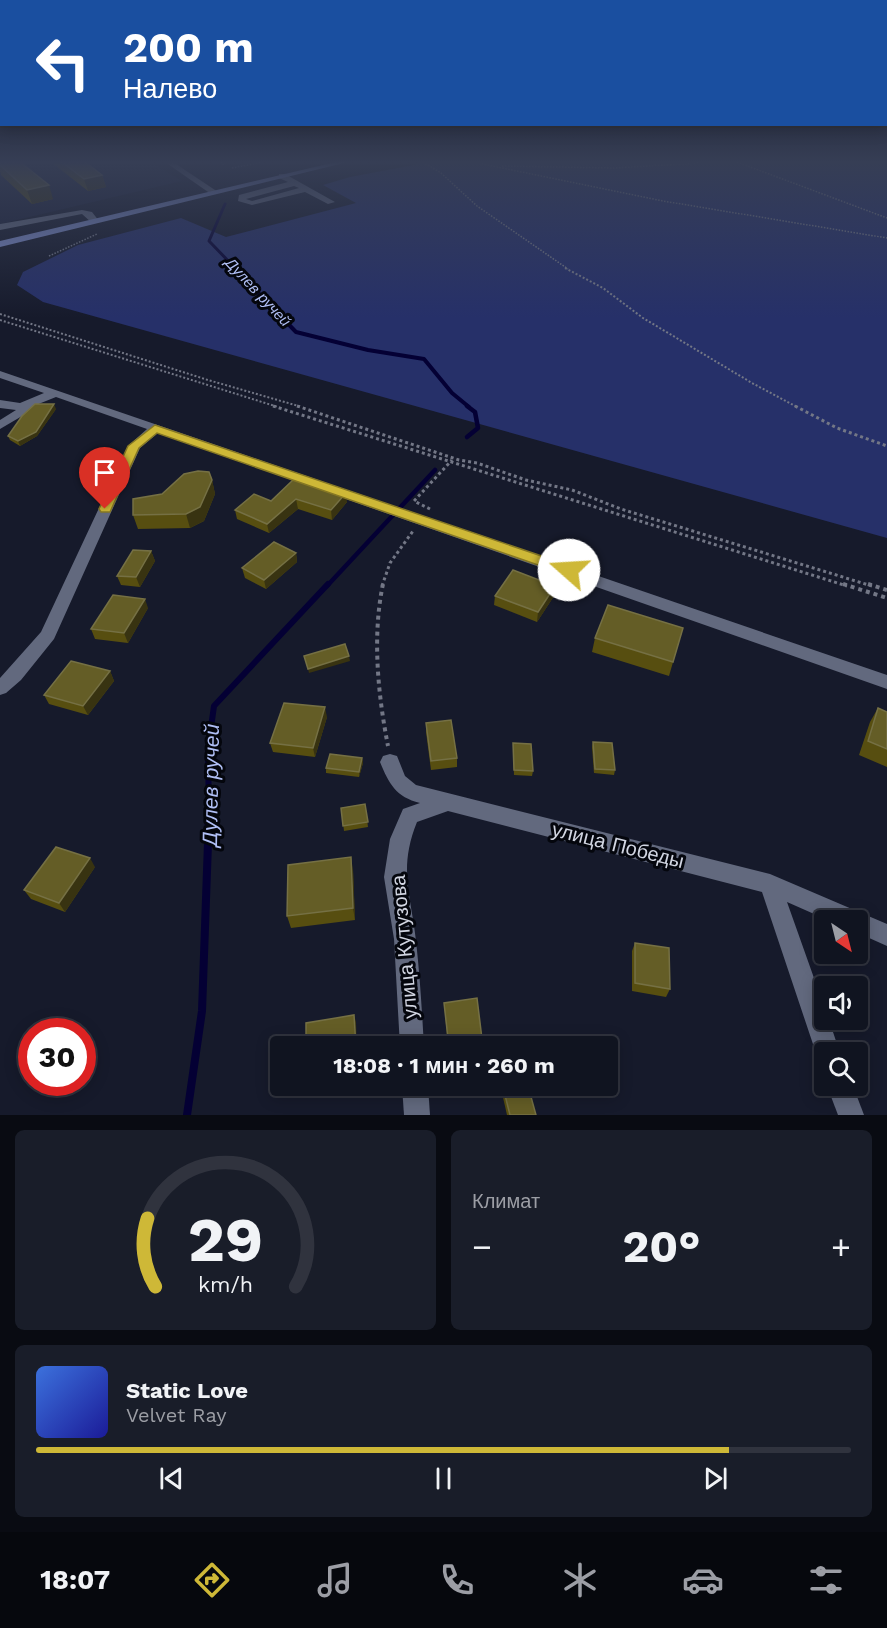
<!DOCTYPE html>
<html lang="ru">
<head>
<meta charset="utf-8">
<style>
  :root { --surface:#101420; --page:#191d29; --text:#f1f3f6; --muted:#9c9ea5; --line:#30333e; --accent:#ceb837 }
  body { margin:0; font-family:"Work Sans",sans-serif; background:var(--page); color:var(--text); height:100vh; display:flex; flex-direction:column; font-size:22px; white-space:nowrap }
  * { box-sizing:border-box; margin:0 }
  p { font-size:20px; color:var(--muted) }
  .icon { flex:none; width:33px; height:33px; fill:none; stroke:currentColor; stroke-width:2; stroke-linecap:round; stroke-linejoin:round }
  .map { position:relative; height:1115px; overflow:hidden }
  .side { display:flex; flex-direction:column; gap:15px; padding:15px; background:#090b12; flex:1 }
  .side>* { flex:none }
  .guide { position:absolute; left:0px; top:0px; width:888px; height:126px; box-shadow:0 3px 15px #0003,0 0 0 2px var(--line); background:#1a4fa0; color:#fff; overflow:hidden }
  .needle { width:39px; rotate:145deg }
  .tools { position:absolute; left:814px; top:910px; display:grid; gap:12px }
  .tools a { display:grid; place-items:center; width:54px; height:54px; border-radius:6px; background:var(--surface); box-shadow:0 3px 15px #0003,0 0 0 2px var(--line); font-size:30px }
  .speed { position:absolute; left:18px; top:1018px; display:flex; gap:12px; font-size:30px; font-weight:700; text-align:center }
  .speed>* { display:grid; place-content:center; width:78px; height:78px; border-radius:50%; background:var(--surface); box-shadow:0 3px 15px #0003,0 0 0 2px var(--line); line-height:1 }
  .speed .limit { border:9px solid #d22; background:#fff; color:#111 }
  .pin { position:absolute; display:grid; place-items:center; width:51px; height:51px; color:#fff; margin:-62px -26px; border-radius:50% 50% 50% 0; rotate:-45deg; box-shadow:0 0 6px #0007 }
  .pin .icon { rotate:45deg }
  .me { position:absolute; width:66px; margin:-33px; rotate:289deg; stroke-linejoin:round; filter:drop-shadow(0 0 4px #0008) }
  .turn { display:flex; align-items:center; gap:21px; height:126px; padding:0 24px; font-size:27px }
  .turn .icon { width:78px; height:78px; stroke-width:2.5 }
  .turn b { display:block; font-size:42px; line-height:51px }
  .big { font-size:45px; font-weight:700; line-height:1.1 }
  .side .card { flex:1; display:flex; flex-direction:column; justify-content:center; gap:9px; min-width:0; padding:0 21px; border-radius:9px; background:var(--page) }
  .side .dial { align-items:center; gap:0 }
  .dial svg { height:156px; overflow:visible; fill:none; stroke:var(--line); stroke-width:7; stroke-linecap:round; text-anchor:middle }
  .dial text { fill:var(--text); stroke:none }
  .song { display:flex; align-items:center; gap:18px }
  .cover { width:72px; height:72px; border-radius:9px; background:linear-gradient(135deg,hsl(220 70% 55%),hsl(240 70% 35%)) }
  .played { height:6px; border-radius:3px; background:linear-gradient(90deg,var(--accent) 85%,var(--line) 85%) }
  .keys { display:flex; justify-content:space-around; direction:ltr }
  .heat { display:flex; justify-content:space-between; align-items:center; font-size:33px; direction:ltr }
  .side .tiles { flex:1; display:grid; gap:15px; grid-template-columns:1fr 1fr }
  .card:last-child { grid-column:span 2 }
  .trip { position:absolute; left:270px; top:1036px; width:348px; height:60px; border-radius:6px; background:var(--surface); box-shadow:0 3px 15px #0003,0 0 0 2px var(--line); font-weight:700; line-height:60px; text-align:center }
  .dock { display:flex; height:96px; justify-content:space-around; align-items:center; background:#06080d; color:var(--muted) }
  .dock .icon { width:42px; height:42px }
  .dock .on { color:var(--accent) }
  .dock b { font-size:27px; color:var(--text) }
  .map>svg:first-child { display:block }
  .built { fill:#1b2038 }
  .green { fill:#263069 }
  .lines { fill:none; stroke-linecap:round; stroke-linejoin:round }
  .stream-far4 { stroke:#040034; stroke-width:3 }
  .stream-far3 { stroke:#040034; stroke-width:4 }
  .stream-far2 { stroke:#040034; stroke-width:4.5 }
  .stream-far1 { stroke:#040034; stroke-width:6 }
  .stream { stroke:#040034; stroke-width:8 }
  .path-far3 { stroke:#737786; stroke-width:1.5; stroke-dasharray:1.5 1.5; stroke-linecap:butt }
  .path-far2 { stroke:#737786; stroke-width:2; stroke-dasharray:2 2; stroke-linecap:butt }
  .path-far1 { stroke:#737786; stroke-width:3; stroke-dasharray:3 3; stroke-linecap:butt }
  .path { stroke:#737786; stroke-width:4; stroke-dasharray:4 4; stroke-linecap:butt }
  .minor { fill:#62697e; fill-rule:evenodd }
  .major { fill:#7a89c4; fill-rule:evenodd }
  .wall { fill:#574e10 }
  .shaded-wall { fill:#383311 }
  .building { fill:#645d26; stroke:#757044; stroke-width:1.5 }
  .route { fill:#ceb837; stroke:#867824; stroke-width:1.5 }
  .labels { text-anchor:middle; stroke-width:6; stroke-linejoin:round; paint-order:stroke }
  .far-water-label { font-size:15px; font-style:italic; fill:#b0bff5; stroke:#04060d }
  .near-street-label { font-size:20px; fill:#d1d5e1; stroke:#04060d }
  .near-water-label { font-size:21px; font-style:italic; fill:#b0bff5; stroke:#04060d }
</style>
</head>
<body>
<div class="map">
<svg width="887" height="1115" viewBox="0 0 887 1115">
  <rect width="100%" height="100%" fill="#161a2b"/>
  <!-- built -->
  <polygon class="built" points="0,162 151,162 182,181 0,224"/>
  <!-- green -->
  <polygon class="green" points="419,162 887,162 887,538 43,302 17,285 23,272 78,245 181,218 226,237 356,203 323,185 350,177 414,165"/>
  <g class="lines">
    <!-- stream-far4 -->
    <polyline class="stream-far4" points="225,204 209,241 236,269"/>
    <!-- stream-far3 -->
    <polyline class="stream-far3" points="234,268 296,332 368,350 424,359 452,393 469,407"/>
    <!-- stream-far2 -->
    <g class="stream-far2">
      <polyline points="467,437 478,428 475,412 467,406"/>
      <polyline points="327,586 435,470"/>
    </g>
    <!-- stream-far1 -->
    <polyline class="stream-far1" points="209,817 208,749 214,706 328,584"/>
    <!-- stream -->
    <polyline class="stream" points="187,1115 202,1011 209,815"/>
    <!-- path-far3 -->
    <g class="path-far3">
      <polyline points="423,162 441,173 477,206 568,269"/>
      <polyline points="473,162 663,201 887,238"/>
      <polyline points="737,162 887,218"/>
      <polyline points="502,166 615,168 715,162"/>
      <polyline points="232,168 263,162"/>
      <polyline points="49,256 97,234"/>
    </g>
    <!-- path-far2 -->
    <g class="path-far2">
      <polyline points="565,268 603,288 643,318 752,383 797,407"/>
      <polyline points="0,314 208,380 302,407"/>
      <polyline points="0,320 278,407"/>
    </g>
    <!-- path-far1 -->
    <g class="path-far1">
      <polyline points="273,406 847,586"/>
      <polyline points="297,406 459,460 477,463 526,480 572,490 621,509 872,586"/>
      <polyline points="795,406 837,428 887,446"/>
      <polyline points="430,509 414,501 452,460"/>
      <polyline points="382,586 390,563 413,531"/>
    </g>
    <!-- path -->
    <g class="path">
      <path d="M383,584C372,636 378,695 388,746"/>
      <polyline points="843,584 887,598"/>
      <polyline points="868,584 887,590"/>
    </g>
    <!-- minor -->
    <g class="minor">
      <polygon points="165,162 173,162 218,192 211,194"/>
      <polygon points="218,162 226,162 227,163 223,165"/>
      <path d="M279,174H285L335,202L328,204L305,192L252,205L238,201L239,195L288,182L279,178ZM294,186L299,188L252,201L246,199Z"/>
      <polygon points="82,210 92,212 99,221 98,223 92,223 82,214 0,230 0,224"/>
      <polygon points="0,371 887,675 887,689 158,433 140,448 54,639 21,680 6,693 0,695 0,678 41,632 128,446 147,429 56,397 36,405 34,409 0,429 0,420 16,410 0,408 0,400 20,403 44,393 0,378"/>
      <path d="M390,754L397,756L405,776L416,785L770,874L887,924V946L858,933V921H830L787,902L825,1009V1020H829L840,1053H825V1064L819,1062L762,892L448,811L417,822C398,869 411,895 416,941C420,976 422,1012 424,1047H400L394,939L384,877L390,839L403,809L420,803C396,797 389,784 380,762L383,756Z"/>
      <polygon points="402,1086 428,1086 430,1115 404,1115"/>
      <polygon points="827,1086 853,1086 864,1115 838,1115"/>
    </g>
    <!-- major -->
    <polygon class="major" points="336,162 348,162 0,247 0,241"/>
  </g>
  <!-- wall -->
  <g class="wall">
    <polygon points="0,162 53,199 32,204 1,175 0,171"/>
    <polygon points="51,162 85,162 102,175 106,187 88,191"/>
    <polygon points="56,409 37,436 20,446 10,440 8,436"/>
    <polygon points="295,478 347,502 332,520 298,509 269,533 237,519 235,510 271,501"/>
    <polygon points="212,480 215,494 204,521 190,528 138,529 133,515 162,494"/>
    <polygon points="151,551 155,561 140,587 121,585 117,576"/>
    <polygon points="296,553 297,562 266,589 245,578 242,568"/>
    <polygon points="555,586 554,596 537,622 494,605 495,596"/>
    <polygon points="148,608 128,643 95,639 91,629"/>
    <polygon points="683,628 669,676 592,652 595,638"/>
    <polygon points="110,671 114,681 88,715 49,704 44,695"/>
    <polygon points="878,708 887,712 887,767 859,755 870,722"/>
    <polygon points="327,717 315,757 273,752 270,743"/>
    <polygon points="426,723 457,758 457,767 431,770 426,732"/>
    <polygon points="593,742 615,770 614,775 594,773 592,747"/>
    <polygon points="513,743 533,771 532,776 514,775"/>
    <polygon points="362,758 363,763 359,777 326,773 326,768"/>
    <polygon points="365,804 368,827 344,831 341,808"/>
    <polygon points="95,867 65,912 31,899 24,890"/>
    <polygon points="353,870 355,920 291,928 287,916"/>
    <polygon points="635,943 670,989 666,997 632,991 632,951"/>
    <polygon points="444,1003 483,1047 448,1047"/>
    <polygon points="307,1086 345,1086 310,1092"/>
    <polygon points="503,1087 536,1115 507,1115 502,1093"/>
  </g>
  <!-- shaded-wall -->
  <g class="shaded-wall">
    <polygon points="102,175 106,187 88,191 84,179"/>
    <polygon points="49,185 53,199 32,204 27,190"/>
    <polygon points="54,404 56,409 37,436 20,446 18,441"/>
    <polygon points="212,480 215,494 204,521 190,528 186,514"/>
    <polygon points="346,493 347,502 332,520 331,510"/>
    <polygon points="296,499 298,509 269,533 267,524"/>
    <polygon points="151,551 155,561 140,587 136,577"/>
    <polygon points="296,553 297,562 266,589 264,580"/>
    <polygon points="555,586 554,596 537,622 538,612"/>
    <polygon points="145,599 148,608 128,643 124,633"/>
    <polygon points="349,656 350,661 309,673 308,669"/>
    <polygon points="110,671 114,681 88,715 83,706"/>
    <polygon points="325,707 327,717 315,757 313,748"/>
    <polygon points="362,758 363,763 359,777 359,772"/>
    <polygon points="351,857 353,870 355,920 353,908"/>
    <polygon points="90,858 95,867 65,912 59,903"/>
    <polygon points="354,1015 356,1022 357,1047 356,1047"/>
  </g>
  <!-- building -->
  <g class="building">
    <polygon points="0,162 20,162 49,185 27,190 0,165"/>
    <polygon points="62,162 85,162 102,175 84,179"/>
    <polygon points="35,404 54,404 36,432 18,441 8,436 22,416"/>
    <polygon points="198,471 209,472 212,480 200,507 186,514 133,515 133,499 162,494 184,474"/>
    <polygon points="295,478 346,493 331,510 296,499 267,524 235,510 254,494 271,501"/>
    <polygon points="274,542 296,553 264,580 242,568"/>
    <polygon points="133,550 151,551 136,577 117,576"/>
    <polygon points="513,570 555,586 538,612 495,596"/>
    <polygon points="113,595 145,599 124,633 91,629"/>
    <polygon points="608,605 683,628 673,662 595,638"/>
    <polygon points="345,644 349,656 308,669 304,656"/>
    <polygon points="71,661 110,671 83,706 44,695"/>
    <polygon points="284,703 325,707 313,748 270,743"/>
    <polygon points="878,708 887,712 887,749 868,741"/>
    <polygon points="451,720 457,758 431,761 426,723"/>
    <polygon points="593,742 612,743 615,770 595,769"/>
    <polygon points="513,743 531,744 533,771 514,770"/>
    <polygon points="330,754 362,758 359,772 326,768"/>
    <polygon points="365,804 368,822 343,826 341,808"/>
    <polygon points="56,847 90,858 59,903 24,890"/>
    <polygon points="351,857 353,908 287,916 288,865"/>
    <polygon points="635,943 669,948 670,989 635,983"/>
    <polygon points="477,998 483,1047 449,1047 444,1003"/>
    <polygon points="354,1015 356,1047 306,1047 306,1023"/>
    <polygon points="508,1086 528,1086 536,1115 510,1115 503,1087"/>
  </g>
  <!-- sky -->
  <linearGradient id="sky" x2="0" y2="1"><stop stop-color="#0c0e18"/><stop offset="0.51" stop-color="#363e55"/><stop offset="1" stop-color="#363e55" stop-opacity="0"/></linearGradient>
  <rect width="887" height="318" fill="url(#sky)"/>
  <!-- route -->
  <polygon class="route" points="155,425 574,567 576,570 569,575 564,574 157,433 139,448 110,512 101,512 99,509 128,446"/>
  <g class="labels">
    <!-- far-water labels -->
    <g class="far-water-label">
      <text transform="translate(258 292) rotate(47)" y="5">Дулев ручей</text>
    </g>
    <!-- near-street labels -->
    <g class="near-street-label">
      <text transform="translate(618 845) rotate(14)" y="7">улица Победы</text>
      <text transform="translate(404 947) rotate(-95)" y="7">улица Кутузова</text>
    </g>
    <!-- near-water labels -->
    <g class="near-water-label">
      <text transform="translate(211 785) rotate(-89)" y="7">Дулев ручей</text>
    </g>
  </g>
</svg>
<div class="tools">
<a><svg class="needle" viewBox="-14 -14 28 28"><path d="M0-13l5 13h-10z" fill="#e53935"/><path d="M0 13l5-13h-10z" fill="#9c9ea5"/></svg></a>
<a><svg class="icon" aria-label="sound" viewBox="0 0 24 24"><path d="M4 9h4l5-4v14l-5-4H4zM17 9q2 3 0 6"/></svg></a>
<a><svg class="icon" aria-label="search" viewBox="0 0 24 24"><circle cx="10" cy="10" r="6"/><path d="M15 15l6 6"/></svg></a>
</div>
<div class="speed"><div class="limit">30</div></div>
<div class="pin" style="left:105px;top:509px;background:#d93025"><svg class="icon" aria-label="arrive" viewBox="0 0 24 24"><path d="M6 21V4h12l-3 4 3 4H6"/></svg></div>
<svg class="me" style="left:569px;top:570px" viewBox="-20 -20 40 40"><circle r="19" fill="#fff"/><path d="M0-13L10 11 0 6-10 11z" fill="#ceb837"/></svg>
<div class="trip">18:08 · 1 мин · 260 m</div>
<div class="guide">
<div class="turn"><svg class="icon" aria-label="left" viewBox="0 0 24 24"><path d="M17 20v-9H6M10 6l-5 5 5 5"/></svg><div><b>200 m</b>Налево</div></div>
</div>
</div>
<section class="side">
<div class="tiles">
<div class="card dial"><svg viewBox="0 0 100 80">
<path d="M14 69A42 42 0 1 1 86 69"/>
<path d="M14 69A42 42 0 0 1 10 34" stroke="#ceb837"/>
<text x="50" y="56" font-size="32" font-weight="700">29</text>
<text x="50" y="72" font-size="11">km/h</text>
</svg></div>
<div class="card"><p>Климат</p>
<div class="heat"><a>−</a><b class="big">20°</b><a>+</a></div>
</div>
<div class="card">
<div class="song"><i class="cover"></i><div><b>Static Love</b><p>Velvet Ray</p></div></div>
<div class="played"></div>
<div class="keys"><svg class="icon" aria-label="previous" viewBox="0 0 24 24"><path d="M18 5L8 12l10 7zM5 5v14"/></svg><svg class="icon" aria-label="pause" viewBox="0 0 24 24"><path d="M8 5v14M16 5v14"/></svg><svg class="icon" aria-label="next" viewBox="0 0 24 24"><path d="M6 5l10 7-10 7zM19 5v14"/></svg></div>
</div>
</div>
</section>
<nav class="dock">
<b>18:07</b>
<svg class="icon on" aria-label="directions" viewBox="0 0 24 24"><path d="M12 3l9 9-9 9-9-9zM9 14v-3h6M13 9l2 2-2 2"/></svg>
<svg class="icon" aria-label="music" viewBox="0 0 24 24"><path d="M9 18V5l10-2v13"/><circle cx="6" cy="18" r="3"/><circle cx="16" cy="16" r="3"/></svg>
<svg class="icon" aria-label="phone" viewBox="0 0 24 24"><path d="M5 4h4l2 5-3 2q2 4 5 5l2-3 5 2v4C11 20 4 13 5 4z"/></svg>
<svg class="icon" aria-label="climate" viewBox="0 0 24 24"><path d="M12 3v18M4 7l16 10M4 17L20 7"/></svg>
<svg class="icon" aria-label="car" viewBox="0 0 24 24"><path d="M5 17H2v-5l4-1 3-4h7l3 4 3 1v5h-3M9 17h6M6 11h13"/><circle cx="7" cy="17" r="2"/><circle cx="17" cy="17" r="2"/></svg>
<svg class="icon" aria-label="filters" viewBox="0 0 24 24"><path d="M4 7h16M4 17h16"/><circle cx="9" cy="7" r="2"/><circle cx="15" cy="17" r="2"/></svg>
</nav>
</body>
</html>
